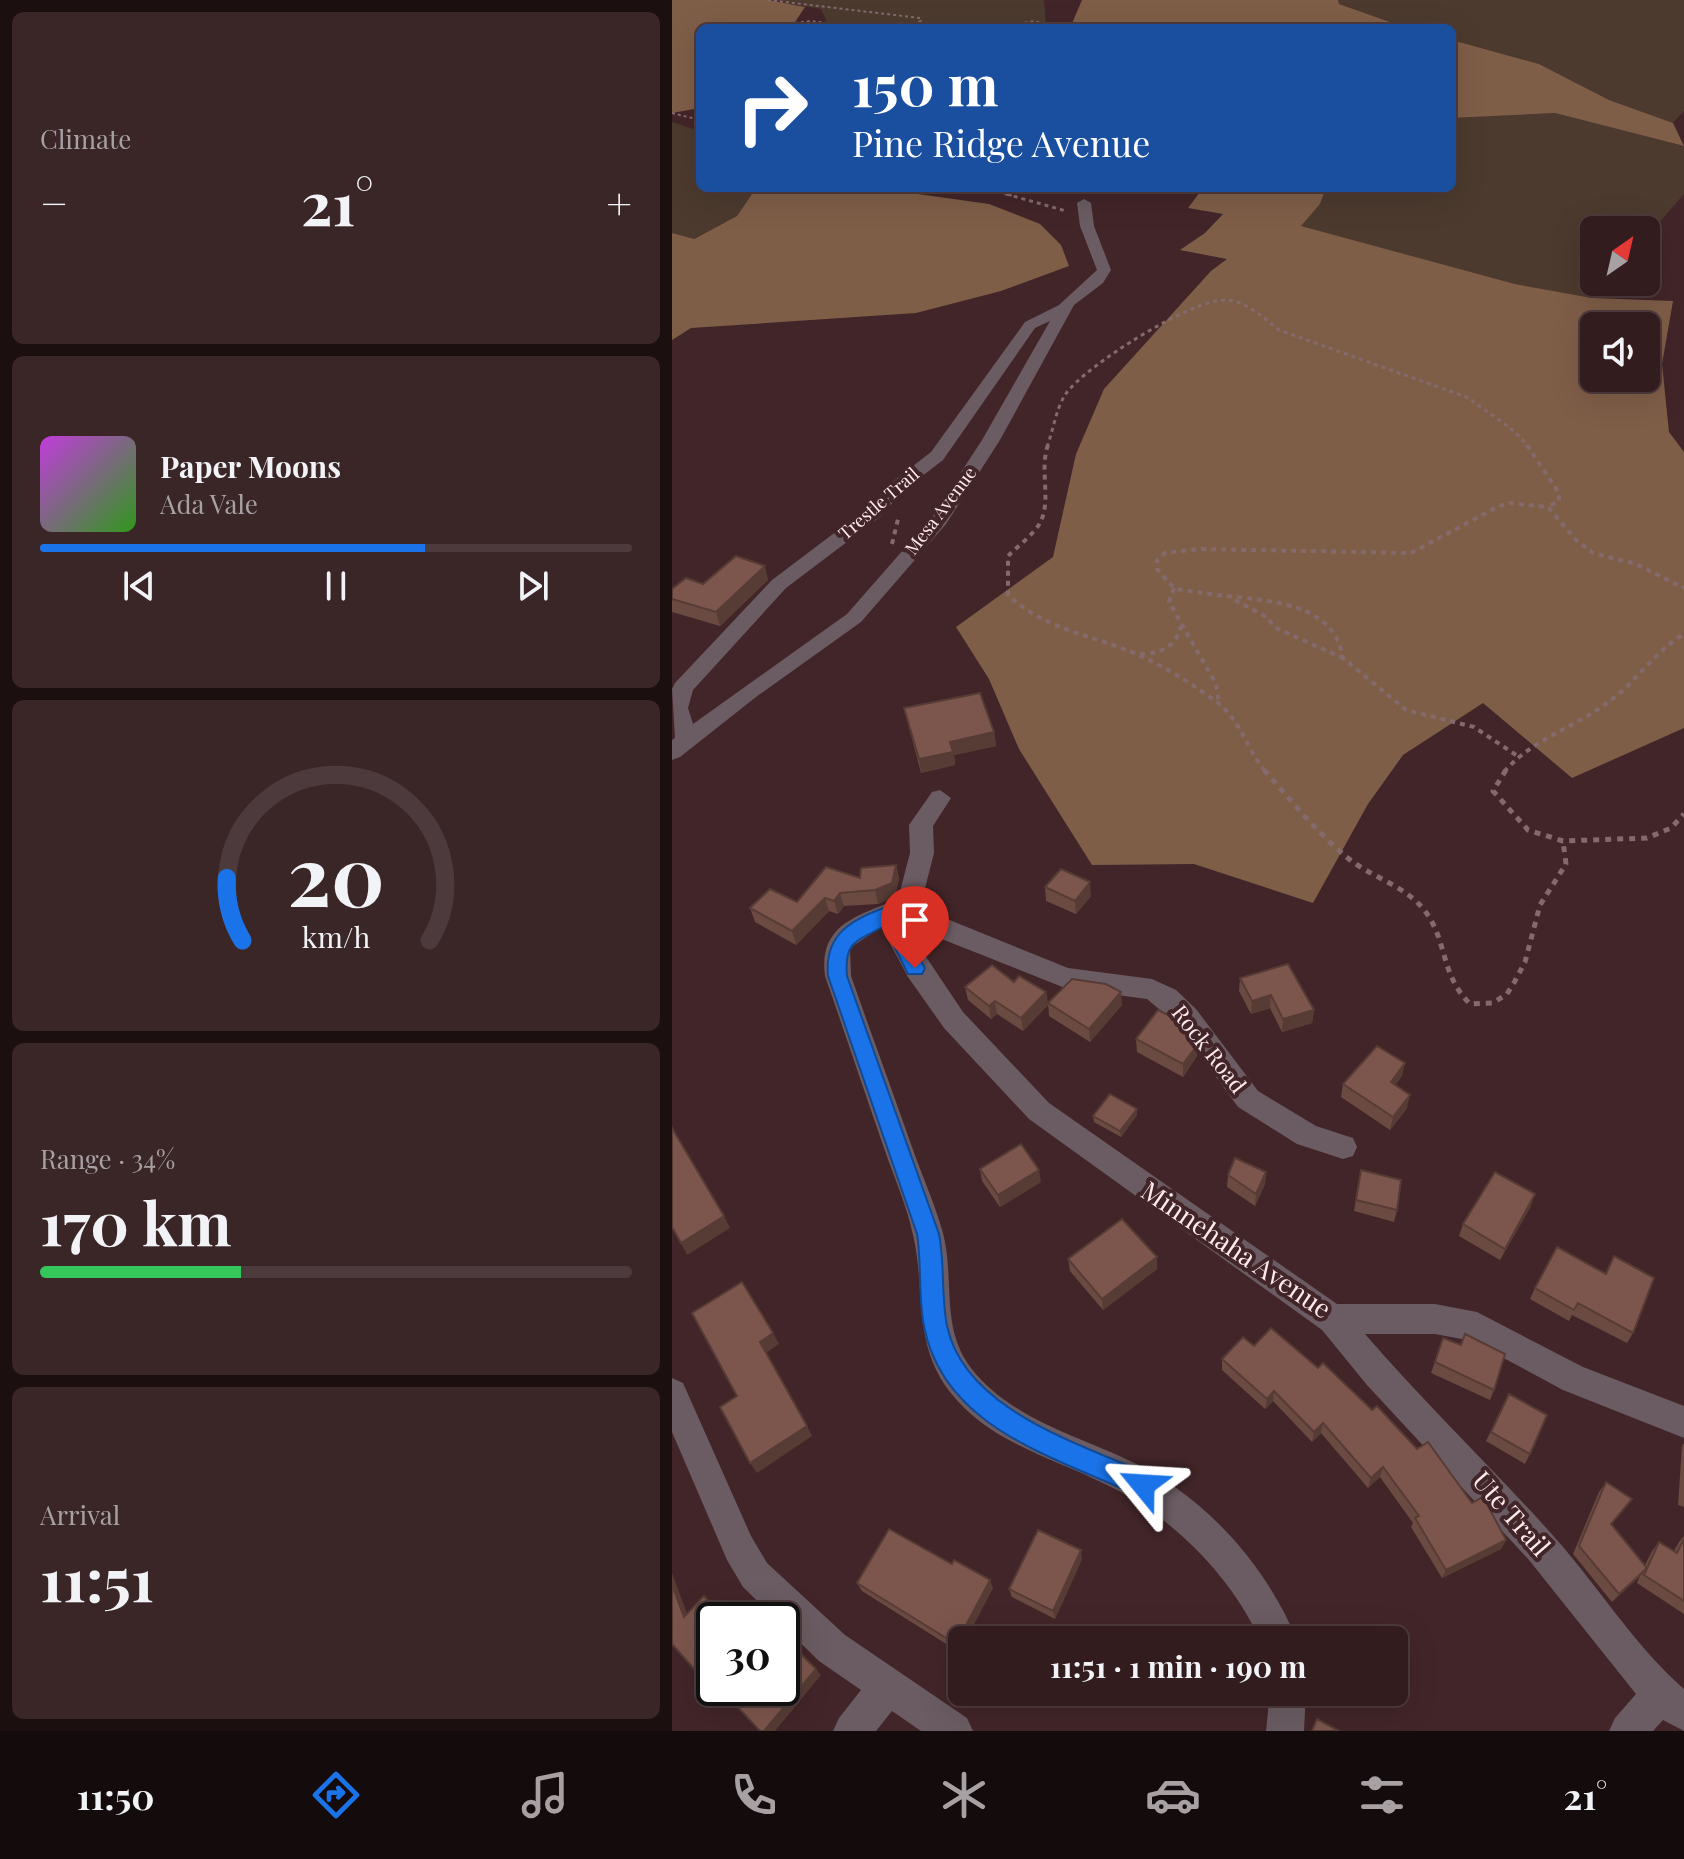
<!DOCTYPE html>
<html lang="en">
<head>
<meta charset="utf-8">
<style>
  :root { --surface:#321c1e; --page:#3a2527; --text:#f1f3f6; --muted:#a8a1a4; --line:#4d3a3c; --accent:#1a73e8 }
  body { margin:0; font-family:"Playfair Display",serif; background:var(--page); color:var(--text); height:100vh; display:flex; flex-direction:column; font-size:30px; white-space:nowrap }
  * { box-sizing:border-box; margin:0 }
  p { font-size:26px; color:var(--muted) }
  .icon { flex:none; width:44px; height:44px; fill:none; stroke:currentColor; stroke-width:2; stroke-linecap:round; stroke-linejoin:round }
  .map { position:relative; flex:1; overflow:hidden }
  .panel { display:flex; flex-direction:column; gap:12px; padding:12px; background:#1c0f10; width:672px }
  .panel>* { flex:none }
  .hud { position:absolute; left:24px; top:24px; width:760px; height:168px; border-radius:12px; box-shadow:0 8px 32px #0002,0 0 0 2px var(--line); background:#1a4fa0; color:#fff; overflow:hidden }
  .needle { width:52px; rotate:34deg }
  .fabs { position:absolute; left:908px; top:216px; display:grid; gap:16px }
  .fabs a { display:grid; place-items:center; width:80px; height:80px; border-radius:12px; background:var(--surface); box-shadow:0 8px 32px #0002,0 0 0 2px var(--line); font-size:40px }
  .speed { position:absolute; left:24px; top:1602px; display:flex; gap:16px; font-size:40px; font-weight:700; text-align:center }
  .speed>* { display:grid; place-content:center; width:104px; height:104px; border-radius:50%; background:var(--surface); box-shadow:0 8px 32px #0002,0 0 0 2px var(--line); line-height:1 }
  .speed .limit { border:4px solid #111; border-radius:12px; background:#fff; color:#111 }
  .pin { position:absolute; display:grid; place-items:center; width:68px; height:68px; color:#fff; margin:-82px -34px; border-radius:50% 50% 50% 0; rotate:-45deg; box-shadow:0 0 8px #0007 }
  .pin .icon { rotate:45deg }
  .me { position:absolute; width:88px; margin:-44px; rotate:297deg; stroke-linejoin:round; filter:drop-shadow(0 0 6px #0008) }
  .turn { display:flex; align-items:center; gap:28px; height:168px; padding:0 24px; font-size:36px }
  .turn .icon { width:104px; height:104px; stroke-width:2.5 }
  .turn b { display:block; font-size:56px; line-height:68px }
  .big { font-size:60px; font-weight:700; line-height:1.1 }
  .panel .widget { flex:1; display:flex; flex-direction:column; justify-content:center; gap:12px; min-width:0; padding:0 28px; border-radius:12px; background:var(--page) }
  .panel .dial { align-items:center; gap:0 }
  .dial svg { height:208px; overflow:visible; fill:none; stroke:var(--line); stroke-width:7; stroke-linecap:round; text-anchor:middle }
  .dial text { fill:var(--text); stroke:none }
  .song { display:flex; align-items:center; gap:24px }
  .cover { width:96px; height:96px; border-radius:12px; background:linear-gradient(135deg,hsl(290 70% 55%),hsl(110 70% 35%)) }
  .played { height:8px; border-radius:4px; background:linear-gradient(90deg,var(--accent) 65%,var(--line) 65%) }
  .keys { display:flex; justify-content:space-around; direction:ltr }
  .heat { display:flex; justify-content:space-between; align-items:center; font-size:44px; direction:ltr }
  .charge { height:12px; border-radius:6px; background:linear-gradient(90deg,#34c759 34%,var(--line) 0) }
  .trip { position:absolute; left:276px; top:1626px; width:460px; height:80px; border-radius:12px; background:var(--surface); box-shadow:0 8px 32px #0002,0 0 0 2px var(--line); font-weight:700; line-height:80px; text-align:center }
  .menu { display:flex; height:128px; justify-content:space-around; align-items:center; background:#140b0c; color:var(--muted) }
  .menu .icon { width:56px; height:56px }
  .menu .current { color:var(--accent) }
  .menu b { font-size:36px; color:var(--text) }
  main { display:flex; flex:1; min-height:0 }
  .map>svg:first-child { display:block }
  .green { fill:#4c3a2e }
  .forest { fill:#7f5e48; fill-rule:evenodd }
  .lines { fill:none; stroke-linecap:round; stroke-linejoin:round }
  .path-far3 { stroke:#846a6d; stroke-width:2; stroke-dasharray:3 3; stroke-linecap:butt }
  .path-far2 { stroke:#846a6d; stroke-width:3; stroke-dasharray:4 4; stroke-linecap:butt }
  .path-far1 { stroke:#846a6d; stroke-width:4; stroke-dasharray:5 5; stroke-linecap:butt }
  .path { stroke:#846a6d; stroke-width:5; stroke-dasharray:6 6; stroke-linecap:butt }
  .minor { fill:#6a5c62; fill-rule:evenodd }
  .wall { fill:#6b4a41 }
  .shaded-wall { fill:#573c35 }
  .building { fill:#7c564c; stroke:#573c35; stroke-width:2 }
  .route { fill:#1a73e8; stroke:#114b97; stroke-width:2 }
  .labels { text-anchor:middle; stroke-width:8; stroke-linejoin:round; paint-order:stroke }
  .far-street-label { font-size:18px; fill:#ffebec; stroke:#422528 }
  .street-label { font-size:22px; fill:#ffebec; stroke:#422528 }
  .near-street-label { font-size:26px; fill:#ffebec; stroke:#422528 }
</style>
</head>
<body>
<main>
<section class="panel">
<div class="widget"><p>Climate</p>
<div class="heat"><a>−</a><b class="big">21°</b><a>+</a></div>
</div>
<div class="widget">
<div class="song"><i class="cover"></i><div><b>Paper Moons</b><p>Ada Vale</p></div></div>
<div class="played"></div>
<div class="keys"><svg class="icon" aria-label="previous" viewBox="0 0 24 24"><path d="M18 5L8 12l10 7zM5 5v14"/></svg><svg class="icon" aria-label="pause" viewBox="0 0 24 24"><path d="M8 5v14M16 5v14"/></svg><svg class="icon" aria-label="next" viewBox="0 0 24 24"><path d="M6 5l10 7-10 7zM19 5v14"/></svg></div>
</div>
<div class="widget dial"><svg viewBox="0 0 100 80">
<path d="M14 69A42 42 0 1 1 86 69"/>
<path d="M14 69A42 42 0 0 1 8 45" stroke="#1a73e8"/>
<text x="50" y="56" font-size="32" font-weight="700">20</text>
<text x="50" y="72" font-size="11">km/h</text>
</svg></div>
<div class="widget"><p>Range · 34%</p><b class="big">170 km</b><div class="charge"></div></div>
<div class="widget"><p>Arrival</p><b class="big">11:51</b></div>
</section>
<div class="map">
<svg width="1012" height="1731" viewBox="0 0 1012 1731">
  <rect width="100%" height="100%" fill="#422528"/>
  <!-- green -->
  <g class="green">
    <polygon points="96,0 372,0 374,25 379,28 151,28 155,22 149,9"/>
    <polygon points="666,0 1012,0 1012,111 1001,123 937,100 867,64 780,40 780,28 735,28 667,4"/>
    <polygon points="883,113 1012,146 1012,194 974,238 974,230 922,230 922,282 934,282 920,298 843,284 628,226 648,204 654,188 780,188 780,118"/>
    <polygon points="0,122 28,131 28,188 84,188 65,216 21,239 0,233"/>
  </g>
  <!-- forest -->
  <g class="forest">
    <polygon points="0,0 96,0 133,7 123,22 129,28 28,28 28,108 0,113"/>
    <polygon points="410,0 666,0 667,4 735,28 398,28"/>
    <polygon points="780,40 867,64 937,100 1001,123 1012,146 883,113 780,118"/>
    <polygon points="84,188 203,188 317,204 368,224 389,245 397,266 329,291 244,313 19,328 0,340 0,233 22,239 65,216"/>
    <path d="M531,188H654L648,204L629,226L843,284L920,298L1001,301L990,364L997,432L1012,452V728L900,778L811,703L731,755L696,804L641,903L522,864L420,865L347,749L317,679L284,627L381,557L404,454L432,389L539,271L555,259L508,250L533,233L551,214L516,208ZM922,326H974V378H922Z"/>
  </g>
  <g class="lines">
    <!-- path-far3 -->
    <g class="path-far3">
      <polyline points="96,0 248,18 249,21 229,28"/>
      <polyline points="134,28 123,23 138,21 201,28"/>
      <polyline points="323,28 362,21 389,28"/>
      <polyline points="0,113 28,120"/>
      <polyline points="314,188 341,196"/>
    </g>
    <!-- path-far2 -->
    <g class="path-far2">
      <polyline points="334,194 394,211"/>
      <path d="M375,447C381,431 384,409 393,395C411,367 521,298 554,300C574,301 592,318 607,330L797,398C816,414 843,427 856,447"/>
    </g>
    <!-- path-far1 -->
    <g class="path-far1">
      <path d="M376,445C367,470 380,500 368,523C361,535 346,546 336,556V595C375,632 426,635 473,658C498,670 525,687 546,703C570,722 574,749 594,772"/>
      <polyline points="855,445 887,493 887,501 876,507"/>
      <polyline points="220,544 227,515"/>
      <polyline points="502,588 497,602 544,684 547,703"/>
      <polyline points="563,600 596,618 602,627 671,658"/>
      <path d="M468,654C490,653 503,648 509,626"/>
      <path d="M844,755L802,727L734,710L671,658C660,593 576,602 526,592C519,591 508,591 502,587C496,583 490,574 485,569V560L493,553L526,549L739,553L827,506L839,503L876,507L903,539L921,553L964,564L1012,588"/>
      <path d="M832,772C861,738 905,727 939,700C966,680 983,651 1012,634"/>
    </g>
    <!-- path -->
    <g class="path">
      <path d="M592,770C619,800 645,833 677,859C701,878 734,886 753,911C776,942 768,974 798,1004L821,1003L835,994L843,981L853,962L868,905L894,864L891,841"/>
      <polyline points="834,770 821,791 856,830 891,841 975,838 999,828 1012,814"/>
    </g>
    <!-- minor -->
    <g class="minor">
      <path d="M412,199L419,203L422,226L439,270L431,283L402,305L328,440L274,524L189,622L84,697L8,757L0,760V740L3,738L0,689L3,683L100,580L194,509L219,483L259,452L353,322L387,305L425,270L408,226L405,203ZM378,321L310,440L260,517L175,614L21,724L16,708L21,690L114,588L208,517L231,491L271,460L363,328Z"/>
      <path d="M268,790L279,798L261,826L262,853L248,908L396,968L480,979L504,990L524,1009L586,1091L644,1126L681,1138L685,1147L681,1156L671,1159L625,1144L566,1107L506,1025L475,999L393,988L232,924L291,1012L377,1103L665,1304H763L805,1312L911,1367L1012,1406V1438L891,1390L800,1341L763,1334H693C754,1405 823,1470 885,1540C928,1589 963,1646 1012,1689V1731L991,1720L981,1731H937L943,1718L964,1694L857,1560L695,1385L650,1330L357,1119L272,1028L236,977L209,927L178,948L179,976C199,1033 220,1090 240,1147C250,1176 263,1204 271,1233C283,1279 268,1327 299,1368C337,1417 400,1434 454,1459C531,1494 593,1563 625,1640H588C558,1574 498,1515 433,1484C378,1457 317,1442 278,1392C240,1343 254,1290 241,1235C235,1206 222,1177 212,1148C192,1091 173,1033 153,976C146,924 186,916 226,899L238,853L237,825L260,792Z"/>
      <polygon points="0,1378 11,1383 79,1536 95,1563 173,1635 295,1718 301,1731 249,1731 220,1711 204,1731 161,1731 167,1718 189,1690 147,1661 110,1625 110,1620 105,1620 71,1587 55,1560 0,1432"/>
      <polygon points="598,1692 634,1692 632,1731 594,1731"/>
    </g>
  </g>
  <!-- wall -->
  <g class="wall">
    <polygon points="96,580 48,626 0,612 0,589 31,584"/>
    <polygon points="232,708 322,732 324,746 282,755 283,765 249,773"/>
    <polygon points="224,865 227,878 223,897 206,904 172,906 166,914 157,911 124,945 83,922 78,908 125,902"/>
    <polygon points="373,887 419,896 404,914 374,901"/>
    <polygon points="568,978 642,1010 640,1023 610,1032 598,1008 579,1014 567,991"/>
    <polygon points="342,982 374,992 376,1005 351,1031 325,1014 319,1019 296,1000 293,987"/>
    <polygon points="376,1003 450,1005 418,1042 377,1016"/>
    <polygon points="464,1039 526,1044 525,1056 511,1077 465,1052"/>
    <polygon points="730,1076 723,1085 735,1108 718,1130 669,1097 671,1084"/>
    <polygon points="465,1115 449,1137 422,1122 421,1116"/>
    <polygon points="308,1169 369,1182 328,1207 310,1181"/>
    <polygon points="689,1170 725,1210 722,1222 682,1211"/>
    <polygon points="594,1172 593,1184 583,1206 555,1187 556,1175"/>
    <polygon points="859,1206 828,1260 787,1236 791,1224"/>
    <polygon points="942,1256 961,1333 955,1343 900,1315 897,1321 858,1299 863,1288 933,1274"/>
    <polygon points="485,1257 485,1269 431,1310 398,1271 396,1259"/>
    <polygon points="771,1338 789,1345 822,1390 818,1400 759,1373"/>
    <polygon points="582,1346 646,1368 700,1410 745,1449 800,1503 834,1540 829,1549 770,1578 739,1527 741,1523 708,1477 696,1488 649,1433 640,1442 601,1401 593,1409 550,1370 550,1359"/>
    <polygon points="837,1394 858,1454 853,1464 814,1441"/>
    <polygon points="1012,1443 1012,1507 1006,1505 1010,1446"/>
    <polygon points="934,1482 939,1524 973,1565 980,1551 987,1542 1002,1551 1007,1542 1012,1536 1012,1614 965,1583 968,1576 940,1602 901,1554 927,1492"/>
    <polygon points="410,1559 383,1619 340,1597 337,1589"/>
    <polygon points="185,1583 321,1588 290,1640 290,1647 287,1652 190,1591"/>
  </g>
  <!-- shaded-wall -->
  <g class="shaded-wall">
    <polygon points="93,566 96,580 48,626 44,612"/>
    <polygon points="322,732 324,746 282,755 283,765 249,773 247,759 278,742"/>
    <polygon points="224,865 227,878 223,897 206,904 203,890"/>
    <polygon points="418,882 419,896 404,914 403,901"/>
    <polygon points="168,893 172,906 166,914 162,901"/>
    <polygon points="153,898 157,911 124,945 120,931"/>
    <polygon points="374,992 376,1005 351,1031 349,1018"/>
    <polygon points="449,992 450,1005 418,1042 417,1029"/>
    <polygon points="599,995 598,1008 579,1014 580,1001"/>
    <polygon points="323,1001 325,1014 319,1019 317,1006"/>
    <polygon points="642,1010 640,1023 610,1032 611,1019"/>
    <polygon points="526,1044 525,1056 511,1077 511,1064"/>
    <polygon points="733,1063 730,1076 716,1095 719,1082"/>
    <polygon points="738,1095 735,1108 718,1130 721,1117"/>
    <polygon points="465,1109 465,1115 449,1137 448,1131"/>
    <polygon points="367,1170 369,1182 328,1207 326,1195"/>
    <polygon points="594,1172 593,1184 583,1206 584,1194"/>
    <polygon points="863,1194 859,1206 828,1260 833,1249"/>
    <polygon points="52,1216 58,1228 15,1255 9,1243"/>
    <polygon points="485,1257 485,1269 431,1310 430,1299"/>
    <polygon points="101,1333 107,1344 94,1353 88,1342"/>
    <polygon points="602,1391 601,1401 593,1409 595,1399"/>
    <polygon points="651,1423 649,1433 640,1442 642,1432"/>
    <polygon points="135,1426 140,1436 85,1473 78,1463"/>
    <polygon points="711,1467 708,1477 696,1488 699,1478"/>
    <polygon points="834,1540 829,1549 770,1578 774,1570"/>
    <polygon points="409,1550 410,1559 383,1619 381,1611"/>
    <polygon points="975,1568 968,1576 940,1602 947,1594"/>
    <polygon points="0,1573 19,1624 12,1617 0,1585"/>
    <polygon points="318,1580 321,1588 294,1640 290,1640 290,1647 287,1652 284,1644"/>
    <polygon points="27,1666 34,1672 30,1677 23,1670"/>
    <polygon points="144,1669 149,1675 103,1731 92,1731"/>
  </g>
  <!-- building -->
  <g class="building">
    <polygon points="64,556 93,566 44,612 0,599 0,589 14,578 31,584"/>
    <polygon points="308,693 322,732 278,742 281,752 247,759 232,708"/>
    <polygon points="224,865 220,883 203,890 168,893 162,901 153,898 120,931 78,908 98,889 125,902 154,867 188,878 189,868"/>
    <polygon points="389,869 418,882 403,901 373,887"/>
    <polygon points="616,964 642,1010 611,1019 599,995 580,1001 568,978"/>
    <polygon points="320,965 342,982 347,976 374,992 349,1018 323,1001 317,1006 293,987"/>
    <polygon points="400,979 434,984 449,992 417,1029 376,1003"/>
    <polygon points="486,1010 510,1022 526,1044 511,1064 464,1039"/>
    <polygon points="705,1046 733,1063 719,1082 738,1095 721,1117 671,1084"/>
    <polygon points="438,1094 465,1109 448,1131 421,1116"/>
    <polygon points="0,1128 52,1216 9,1243 0,1227"/>
    <polygon points="349,1144 367,1170 326,1195 308,1169"/>
    <polygon points="563,1158 594,1172 584,1194 556,1175"/>
    <polygon points="689,1170 729,1180 725,1210 684,1200"/>
    <polygon points="823,1172 863,1194 833,1249 791,1224"/>
    <polygon points="450,1219 485,1257 430,1299 396,1259"/>
    <polygon points="885,1247 934,1274 942,1256 982,1278 961,1333 906,1303 902,1310 863,1288"/>
    <polygon points="70,1282 101,1333 88,1342 135,1426 78,1463 48,1407 65,1396 20,1313"/>
    <polygon points="599,1328 646,1368 651,1363 700,1410 705,1406 745,1449 756,1442 800,1503 809,1498 815,1504 834,1540 774,1570 743,1518 747,1516 711,1467 699,1478 651,1423 642,1432 602,1391 595,1399 550,1359 571,1337 582,1346"/>
    <polygon points="793,1334 833,1354 822,1390 763,1362 771,1338 789,1345"/>
    <polygon points="837,1394 875,1415 858,1454 819,1432"/>
    <polygon points="934,1482 960,1499 939,1524 975,1568 947,1594 907,1546"/>
    <polygon points="217,1529 280,1564 282,1560 318,1580 284,1644 185,1583"/>
    <polygon points="366,1530 409,1550 381,1611 337,1589"/>
    <polygon points="1012,1539 1012,1601 972,1575 987,1542 1005,1553"/>
    <polygon points="0,1585 12,1617 32,1596 53,1620 42,1620 42,1682 27,1666 23,1670 0,1644"/>
    <polygon points="88,1613 95,1620 82,1620"/>
    <polygon points="110,1635 144,1669 92,1731 88,1731 48,1688 110,1688"/>
    <polygon points="645,1719 667,1731 640,1731"/>
  </g>
  <!-- route -->
  <path class="route" d="M215,907L222,910L250,963L253,968L250,974H236L212,926C184,942 172,941 175,976L267,1234C273,1264 269,1296 275,1326C293,1411 410,1444 480,1476L484,1485L480,1494L471,1498L462,1494C380,1456 271,1427 252,1326C246,1296 250,1265 245,1234L156,976C152,935 179,919 215,907Z"/>
  <g class="labels">
    <!-- far-street labels -->
    <g class="far-street-label">
      <text transform="translate(207 504) rotate(-41)" y="6">Trestle Trail</text>
      <text transform="translate(269 511) rotate(-53)" y="6">Mesa Avenue</text>
    </g>
    <!-- street labels -->
    <g class="street-label">
      <text transform="translate(537 1049) rotate(52)" y="8">Rock Road</text>
    </g>
    <!-- near-street labels -->
    <g class="near-street-label">
      <text transform="translate(564 1250) rotate(34)" y="9">Minnehaha Avenue</text>
      <text transform="translate(839 1514) rotate(49)" y="9">Ute Trail</text>
    </g>
  </g>
</svg>
<div class="fabs">
<a><svg class="needle" viewBox="-14 -14 28 28"><path d="M0-13l5 13h-10z" fill="#e53935"/><path d="M0 13l5-13h-10z" fill="#a8a1a4"/></svg></a>
<a><svg class="icon" aria-label="sound" viewBox="0 0 24 24"><path d="M4 9h4l5-4v14l-5-4H4zM17 9q2 3 0 6"/></svg></a>
</div>
<div class="speed"><div class="limit">30</div></div>
<div class="pin" style="left:243px;top:968px;background:#d93025"><svg class="icon" aria-label="arrive" viewBox="0 0 24 24"><path d="M6 21V4h12l-3 4 3 4H6"/></svg></div>
<svg class="me" style="left:471px;top:1485px" viewBox="-20 -20 40 40"><path d="M0-17L14 15 0 8-14 15z" fill="#1a73e8" stroke="#fff" stroke-width="4"/></svg>
<div class="trip">11:51 · 1 min · 190 m</div>
<div class="hud">
<div class="turn"><svg class="icon" aria-label="right" viewBox="0 0 24 24"><path d="M7 20v-9h11M14 6l5 5-5 5"/></svg><div><b>150 m</b>Pine Ridge Avenue</div></div>
</div>
</div>
</main>
<nav class="menu">
<b>11:50</b>
<svg class="icon current" aria-label="directions" viewBox="0 0 24 24"><path d="M12 3l9 9-9 9-9-9zM9 14v-3h6M13 9l2 2-2 2"/></svg>
<svg class="icon" aria-label="music" viewBox="0 0 24 24"><path d="M9 18V5l10-2v13"/><circle cx="6" cy="18" r="3"/><circle cx="16" cy="16" r="3"/></svg>
<svg class="icon" aria-label="phone" viewBox="0 0 24 24"><path d="M5 4h4l2 5-3 2q2 4 5 5l2-3 5 2v4C11 20 4 13 5 4z"/></svg>
<svg class="icon" aria-label="climate" viewBox="0 0 24 24"><path d="M12 3v18M4 7l16 10M4 17L20 7"/></svg>
<svg class="icon" aria-label="car" viewBox="0 0 24 24"><path d="M5 17H2v-5l4-1 3-4h7l3 4 3 1v5h-3M9 17h6M6 11h13"/><circle cx="7" cy="17" r="2"/><circle cx="17" cy="17" r="2"/></svg>
<svg class="icon" aria-label="filters" viewBox="0 0 24 24"><path d="M4 7h16M4 17h16"/><circle cx="9" cy="7" r="2"/><circle cx="15" cy="17" r="2"/></svg>
<b>21°</b>
</nav>
</body>
</html>
